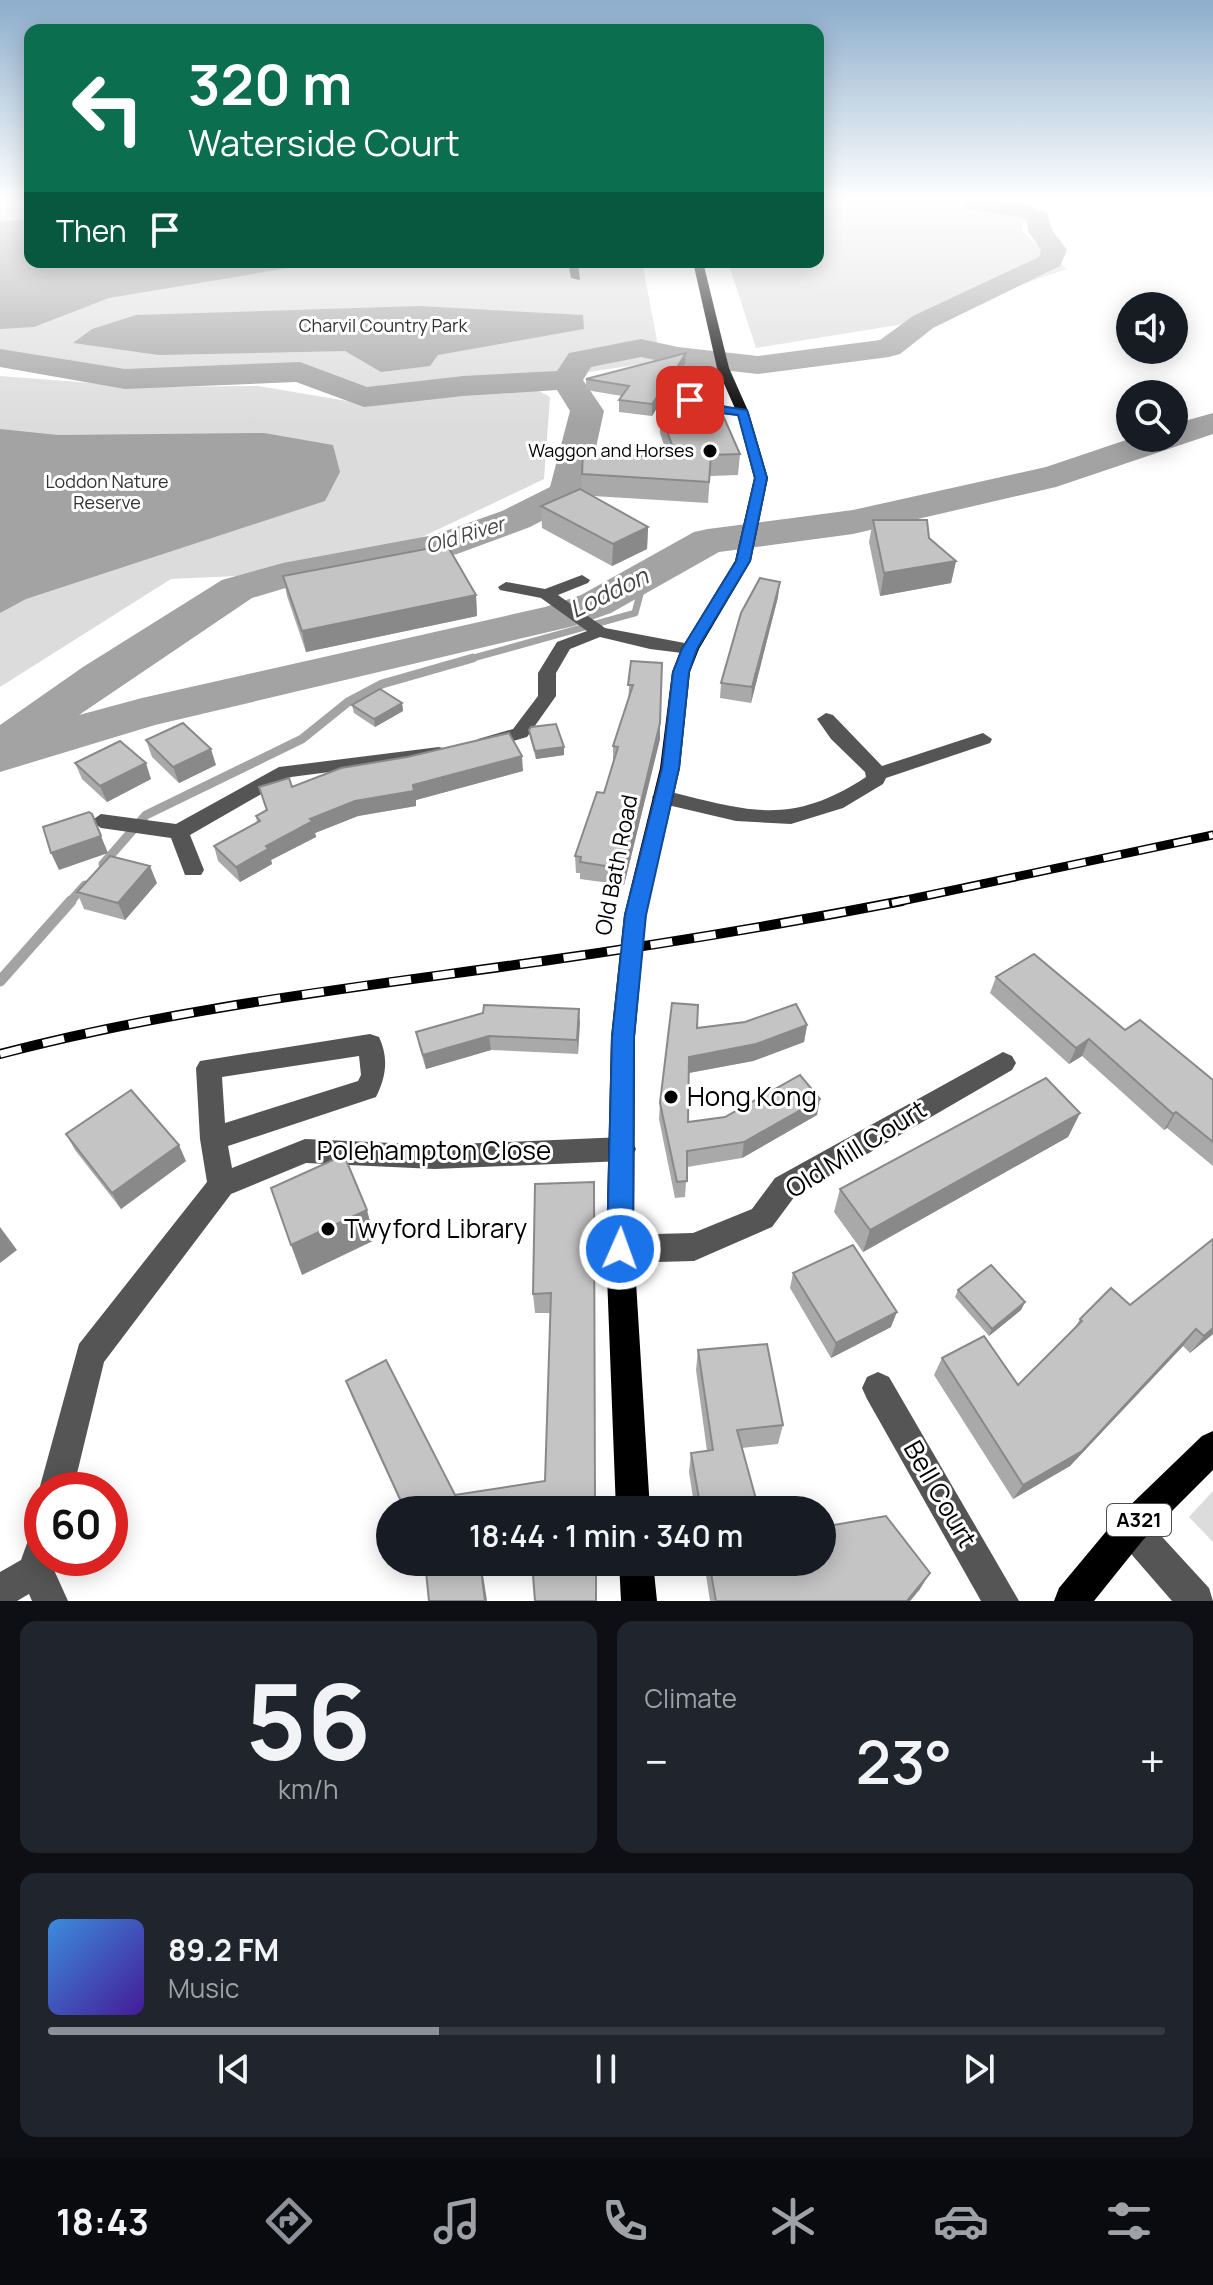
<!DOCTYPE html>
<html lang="en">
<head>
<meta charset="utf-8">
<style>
  :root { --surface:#171b24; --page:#20242c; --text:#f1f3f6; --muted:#9ea1a6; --line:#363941; --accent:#8c9099 }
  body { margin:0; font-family:Manrope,sans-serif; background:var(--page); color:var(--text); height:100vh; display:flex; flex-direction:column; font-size:30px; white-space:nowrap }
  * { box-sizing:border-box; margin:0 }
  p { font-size:26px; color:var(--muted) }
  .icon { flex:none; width:44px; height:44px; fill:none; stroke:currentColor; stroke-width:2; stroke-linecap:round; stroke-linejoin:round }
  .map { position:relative; height:1601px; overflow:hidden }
  .sheet { display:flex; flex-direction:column; gap:20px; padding:20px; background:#0d0f14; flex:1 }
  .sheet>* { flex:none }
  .guide { position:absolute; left:24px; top:24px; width:800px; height:244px; border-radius:16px; box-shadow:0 4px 20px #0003; background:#0b6e4f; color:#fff; overflow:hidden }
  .tools { position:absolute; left:1116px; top:292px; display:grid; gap:16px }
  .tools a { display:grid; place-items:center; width:72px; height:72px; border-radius:50%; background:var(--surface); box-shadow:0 4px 20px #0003; font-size:40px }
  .speed { position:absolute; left:24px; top:1472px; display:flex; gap:16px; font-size:40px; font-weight:700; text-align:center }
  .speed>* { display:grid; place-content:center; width:104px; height:104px; border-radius:50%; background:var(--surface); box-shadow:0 4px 20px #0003; line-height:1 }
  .speed .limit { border:12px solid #d22; background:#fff; color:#111 }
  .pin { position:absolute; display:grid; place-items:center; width:68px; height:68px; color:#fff; margin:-34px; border-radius:16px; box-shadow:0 4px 12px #0006 }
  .me { position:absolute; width:88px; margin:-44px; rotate:2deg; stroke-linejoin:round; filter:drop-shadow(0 0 6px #0008) }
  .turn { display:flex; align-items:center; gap:28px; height:168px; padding:0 32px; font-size:36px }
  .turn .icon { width:104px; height:104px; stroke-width:2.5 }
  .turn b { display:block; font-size:56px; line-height:68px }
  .then { display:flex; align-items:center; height:76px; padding:0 32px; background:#0003; gap:16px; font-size:30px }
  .big { font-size:60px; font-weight:600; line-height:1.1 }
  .sheet .widget { flex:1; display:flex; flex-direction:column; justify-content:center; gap:12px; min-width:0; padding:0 28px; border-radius:16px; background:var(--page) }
  .sheet .dial { align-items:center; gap:0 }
  .dial b { font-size:104px; line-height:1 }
  .song { display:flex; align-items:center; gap:24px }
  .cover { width:96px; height:96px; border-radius:12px; background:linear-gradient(135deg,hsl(210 70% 55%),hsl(260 70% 35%)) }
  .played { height:8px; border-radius:4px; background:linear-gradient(90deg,var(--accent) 35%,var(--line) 35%) }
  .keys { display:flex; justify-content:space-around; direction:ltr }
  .heat { display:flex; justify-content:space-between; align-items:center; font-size:44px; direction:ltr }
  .sheet .tiles { flex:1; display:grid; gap:20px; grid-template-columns:1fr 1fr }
  .widget:last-child { grid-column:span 2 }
  .trip { position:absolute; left:376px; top:1496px; width:460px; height:80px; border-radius:40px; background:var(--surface); box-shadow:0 4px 20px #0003; font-weight:600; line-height:80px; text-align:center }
  .tab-bar { display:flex; height:128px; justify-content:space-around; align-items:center; background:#090b0e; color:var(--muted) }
  .tab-bar .icon { width:56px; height:56px }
  .tab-bar .selected { color:var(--accent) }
  .tab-bar b { font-size:36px; color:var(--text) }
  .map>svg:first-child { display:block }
  .green { fill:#dcdcdc }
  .water { fill:#a3a3a3 }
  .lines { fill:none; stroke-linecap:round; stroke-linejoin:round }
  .stream-far2 { stroke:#a3a3a3; stroke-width:7 }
  .stream-far1 { stroke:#a3a3a3; stroke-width:9 }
  .stream { stroke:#a3a3a3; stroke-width:11 }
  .river { fill:#a3a3a3; fill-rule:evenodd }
  .minor { fill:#555; fill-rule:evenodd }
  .major { fill:#000; fill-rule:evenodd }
  .rail-far1-casing { stroke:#000; stroke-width:9 }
  .rail-casing { stroke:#000; stroke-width:10 }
  .rail-far1 { stroke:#fff; stroke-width:6; stroke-dasharray:18; stroke-linecap:butt }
  .rail { stroke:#fff; stroke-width:7; stroke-dasharray:22; stroke-linecap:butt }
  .wall { fill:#a9a9a9 }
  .shaded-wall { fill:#898989 }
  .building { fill:#c4c4c4; stroke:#898989; stroke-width:2 }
  .route { fill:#1a73e8; stroke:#114b97; stroke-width:2 }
  .poi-dot { fill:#000; stroke:#fff; stroke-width:3 }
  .labels { text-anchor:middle; stroke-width:6; stroke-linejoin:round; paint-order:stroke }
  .far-park-label { font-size:18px; fill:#333; stroke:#fff }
  .far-poi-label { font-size:18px; fill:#000; stroke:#fff; text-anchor:end }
  .far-water-label { font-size:20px; font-style:italic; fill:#444; stroke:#fff }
  .shield { fill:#fff; stroke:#4c4c4c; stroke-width:2 }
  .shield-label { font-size:20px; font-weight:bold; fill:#000 }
  .street-label { font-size:22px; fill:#000; stroke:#fff }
  .water-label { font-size:24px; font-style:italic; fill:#444; stroke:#fff }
  .near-poi-label { font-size:26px; fill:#000; stroke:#fff; text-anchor:start }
  .near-street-label { font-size:26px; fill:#000; stroke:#fff }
</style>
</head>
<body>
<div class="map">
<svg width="1213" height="1601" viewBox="0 0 1213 1601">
  <rect width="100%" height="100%" fill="#fff"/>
  <!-- green -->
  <g class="green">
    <polygon points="0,200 30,200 30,262 642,262 661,361 557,377 467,379 379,392 309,367 147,374 83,367 0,352"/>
    <polygon points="818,200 1024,200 1022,232 1067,269 910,323 756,348 728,262 818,262"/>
    <polygon points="0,376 143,387 258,386 365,404 530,386 550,397 544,479 418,539 237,576 171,579 0,687"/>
    <polygon points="1213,1491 1213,1542 1189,1517"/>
  </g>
  <!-- water -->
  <g class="water">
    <polygon points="30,218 30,262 325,262 109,298 34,327 0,329 0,222"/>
    <polygon points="419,306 583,315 584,329 438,355 430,366 381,372 345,351 159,355 73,343 92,329 136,315"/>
    <polygon points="0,429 58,435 264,433 333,445 340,472 325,501 26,599 0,613"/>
  </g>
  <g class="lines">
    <!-- stream-far2 -->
    <polyline class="stream-far2" points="466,660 635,613 645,575"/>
    <!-- stream-far1 -->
    <g class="stream-far1">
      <polyline points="103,864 146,815 302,739 348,702 382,684 473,658"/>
      <polyline points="69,903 85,885"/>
    </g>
    <!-- stream -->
    <polyline class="stream" points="0,981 71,901"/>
    <!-- river -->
    <polygon class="river" points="965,200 1025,204 1047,213 1052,230 1067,250 1060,266 933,328 900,354 889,357 758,374 678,365 641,357 591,367 583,380 604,411 586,493 580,501 530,527 457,554 289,587 252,598 79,715 142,698 545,607 581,595 694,532 708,529 853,510 1046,467 1132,438 1174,438 1174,424 1213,413 1213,434 1056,487 853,534 719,552 611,613 574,626 155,725 0,772 0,725 83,667 222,580 283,563 434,535 502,511 550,487 570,411 557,390 463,396 364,407 296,382 125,389 0,367 0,349 125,369 300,362 367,387 463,376 557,371 569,353 641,339 678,347 758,356 880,340 913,316 1039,257 1041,250 1028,231 1027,221 1019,217 967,209"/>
    <!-- minor -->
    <g class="minor">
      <polygon points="568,262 578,262 580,280 571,278"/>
      <polygon points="668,388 749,413 743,417 707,411 664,395 662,392"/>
      <polygon points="582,575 590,580 588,583 558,595 605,628 690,644 699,649 690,654 650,649 600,637 570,649 556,673 556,696 527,737 485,749 478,747 476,743 478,739 513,729 538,696 538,673 557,642 587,631 541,598 500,590 498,587 506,582 545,589"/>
      <path d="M826,713L833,715L882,766L983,733L992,739L990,743L886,778L883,784L843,808L791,824L736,821L655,802L652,797L662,790C746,810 789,828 866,777L865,772L831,739L817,719Z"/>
      <polygon points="439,747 446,749 449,753 446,757 291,777 190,835 204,870 201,875 185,875 171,838 101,828 91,821 101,814 176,824 279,767"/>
      <path d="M370,1034L379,1037C389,1058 386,1077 376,1097L228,1146L232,1168L305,1139L435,1145L623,1137L632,1141L636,1149L632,1157L623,1161L435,1169L306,1163L231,1194L104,1362L73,1490H42V1496L39,1490L79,1344L207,1182L200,1139L196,1068L200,1061ZM359,1056L361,1075L358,1081L225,1123L222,1077Z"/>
      <polygon points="1003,1052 1012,1056 1016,1063 1012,1070 795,1196 772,1227 694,1261 620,1263 610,1259 606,1249 610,1239 620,1235 693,1233 752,1209 775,1178"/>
      <polygon points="878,1372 889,1377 1019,1601 981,1601 867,1399 862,1388 867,1377"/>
      <polygon points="1131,1511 1143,1516 1209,1588 1213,1601 1172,1601 1119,1540 1114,1528 1119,1516"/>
      <polygon points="42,1530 42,1558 57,1558 54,1570 68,1601 32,1601 29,1594 17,1601 0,1601 0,1572 21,1560 30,1535"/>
    </g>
    <!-- major -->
    <g class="major">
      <polygon points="693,262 703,262 729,368 749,413 768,478 751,561 699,649 690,672 680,768 646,915 635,1037 634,1249 650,1510 616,1510 606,1249 611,1037 624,915 660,768 672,672 681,649 735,561 754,478 737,413 717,368"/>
      <polygon points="1213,1431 1213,1470 1143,1540 1094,1601 1054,1601 1059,1588 1119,1516 1202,1436"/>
      <polygon points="619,1562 653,1562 657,1601 621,1601"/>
    </g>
    <!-- rail-far1 casing -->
    <g class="rail-far1-casing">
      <polyline id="rail-far1" points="892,903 1213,835"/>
    </g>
    <!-- rail casing -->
    <g class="rail-casing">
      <path id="rail" d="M0,1054C179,1007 361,987 543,961C663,944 783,924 902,901"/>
    </g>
    <!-- rail-far1 -->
    <use href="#rail-far1" class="rail-far1"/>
    <!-- rail -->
    <use href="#rail" class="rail"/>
  </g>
  <!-- wall -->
  <g class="wall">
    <polygon points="686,353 685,364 671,386 664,389 663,398 652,416 619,412 619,400 622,396 586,390 586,379"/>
    <polygon points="660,413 740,454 738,475 710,476 708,503 593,496 648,527 647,549 612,566 542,528 541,506 582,490 582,474 668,457 660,433"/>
    <polygon points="873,520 929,538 956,561 951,583 880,596 869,542"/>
    <polygon points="283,576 476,595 477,616 306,652 287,596"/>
    <polygon points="778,597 751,703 720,698 721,683"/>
    <polygon points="631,661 660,739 624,885 580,879 580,873 576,873 575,856 604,793 613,762 613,746 628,701"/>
    <polygon points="402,703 403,711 375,727 354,713 352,705"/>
    <polygon points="529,730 564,747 564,755 536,759 530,738"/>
    <polygon points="146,740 216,765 179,783 152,757"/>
    <polygon points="75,763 151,779 107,802 82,779"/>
    <polygon points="523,771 416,800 416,806 358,816 315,833 316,837 271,860 272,864 240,882 218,861 214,846 257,822 256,816 266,811 259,787 292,787"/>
    <polygon points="157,883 125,920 84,909 77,892"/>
    <polygon points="996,977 1125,1030 1213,1080 1213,1166 1167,1128 1164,1130 1082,1056 1069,1064 990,993"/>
    <polygon points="579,1009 578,1054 491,1050 426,1069 419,1046 416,1032"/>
    <polygon points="807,1025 804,1042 753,1061 689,1073 688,1122 817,1115 742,1158 687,1167 685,1197 675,1198 659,1119 660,1103 697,1028"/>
    <polygon points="1080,1113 1068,1137 863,1252 834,1212 840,1189"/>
    <polygon points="66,1134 186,1161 121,1209 75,1150"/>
    <polygon points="535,1184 596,1510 404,1510 353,1399 346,1381 455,1495 545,1481 551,1313 535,1313 533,1294"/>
    <polygon points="1213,1239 1213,1334 1190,1353 1183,1346 1070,1466 1013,1499 934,1375 942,1358 1018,1385 1074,1329 1080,1319 1130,1305"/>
    <polygon points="793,1273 891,1327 831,1358 790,1288"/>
    <polygon points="958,1290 1025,1302 1021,1310 989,1336 955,1297"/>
    <polygon points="698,1350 783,1425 778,1444 742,1448 759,1510 695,1510 689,1472 691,1453 707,1451 696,1370"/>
    <polygon points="704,1562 822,1562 920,1589 910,1601 710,1601"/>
  </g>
  <!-- shaded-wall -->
  <g class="shaded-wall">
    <polygon points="686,353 685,364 671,386 664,389 663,398 652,416 652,404 659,380"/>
    <polygon points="648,527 647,549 612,566 613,544"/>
    <polygon points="956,561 951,583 880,596 884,573"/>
    <polygon points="780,582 778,597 751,703 752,687"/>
    <polygon points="476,595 477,616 306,652 302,631"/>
    <polygon points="402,703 403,711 375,727 374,719"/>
    <polygon points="660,723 660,739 624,885 625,869"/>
    <polygon points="564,747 564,755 536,759 535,751"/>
    <polygon points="211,749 216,765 179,783 173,767"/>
    <polygon points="522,756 523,771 416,800 416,806 358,816 315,833 316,837 271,860 272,864 240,882 236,867 266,846 310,819 355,801"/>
    <polygon points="146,763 151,779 107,802 100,786"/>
    <polygon points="92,814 108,853 59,870 51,853"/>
    <polygon points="150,866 157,883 125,920 118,903"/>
    <polygon points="579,1009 580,1023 578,1054 577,1040"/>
    <polygon points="807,1025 804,1042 753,1061 688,1073 689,1057"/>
    <polygon points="489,1036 491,1050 426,1069 423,1055"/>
    <polygon points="1089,1039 1082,1056 1069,1064 1076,1048"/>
    <polygon points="820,1099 817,1115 742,1158 744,1142"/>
    <polygon points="1176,1112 1167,1128 1164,1130 1173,1114"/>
    <polygon points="1080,1113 1068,1137 863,1252 870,1230"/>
    <polygon points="179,1145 186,1161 121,1209 112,1193"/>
    <polygon points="367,1210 375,1240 302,1275 291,1245"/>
    <polygon points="0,1227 17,1250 0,1263"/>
    <polygon points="1025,1302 1021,1310 989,1336 992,1329"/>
    <polygon points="897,1312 891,1327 831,1358 836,1343"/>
    <polygon points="1213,1328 1213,1334 1190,1353 1204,1336"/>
    <polygon points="1196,1329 1183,1346 1070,1466 1013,1499 1023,1485"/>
    <polygon points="480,1562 481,1562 487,1601 485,1601"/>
    <polygon points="930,1573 920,1589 910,1601 907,1601"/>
  </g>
  <!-- building -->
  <g class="building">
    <polygon points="686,353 672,375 659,380 664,387 652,404 619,400 629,386 586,379"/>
    <polygon points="721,411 740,454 711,455 709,482 582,474 583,453 677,458 660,413"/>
    <polygon points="580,489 648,527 613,544 541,506"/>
    <polygon points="873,520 927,520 929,538 956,561 884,573"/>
    <polygon points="447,545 476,595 302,631 283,576"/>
    <polygon points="760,578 780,582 752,687 721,683 741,613"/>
    <polygon points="631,661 662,663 660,723 625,869 580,862 581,857 575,856 597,792 604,793 618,747 613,746 633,685 628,685"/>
    <polygon points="380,689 402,703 374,719 352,705"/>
    <polygon points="183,723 211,749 173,767 146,740"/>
    <polygon points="556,724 564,747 535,751 529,730 531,727"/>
    <polygon points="509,733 522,756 413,785 414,791 355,801 310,819 313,821 266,846 268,849 236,867 214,846 260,821 256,816 267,810 259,787 289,778 292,787 341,768 407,757"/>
    <polygon points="120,741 146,763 100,786 75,763"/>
    <polygon points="89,812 92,814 101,836 51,853 43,827"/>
    <polygon points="110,856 150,866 118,903 77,892"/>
    <polygon points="1034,954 1125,1030 1140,1020 1213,1080 1213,1142 1176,1112 1173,1114 1089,1039 1076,1048 996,977"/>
    <polygon points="672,1003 698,1005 697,1028 745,1022 796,1004 807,1025 756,1044 689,1057 688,1122 725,1117 800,1075 820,1099 744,1142 687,1151 687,1181 677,1182 660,1103"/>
    <polygon points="484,1005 579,1009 577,1040 489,1036 423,1055 416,1032 483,1013"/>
    <polygon points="1046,1078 1080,1113 870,1230 840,1189"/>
    <polygon points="131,1090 179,1145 112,1193 66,1134"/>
    <polygon points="344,1155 367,1210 291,1245 271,1188"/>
    <polygon points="594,1182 595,1510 405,1510 346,1381 386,1360 455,1495 545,1481 551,1293 533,1294 535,1184"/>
    <polygon points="1213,1239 1213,1328 1204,1336 1196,1329 1082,1451 1023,1485 942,1358 984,1336 1018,1385 1082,1321 1080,1319 1111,1288 1130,1305"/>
    <polygon points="853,1245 897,1312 836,1343 793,1273"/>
    <polygon points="991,1265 1025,1302 992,1329 958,1290"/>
    <polygon points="767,1344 783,1425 737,1430 759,1510 701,1510 691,1453 713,1450 698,1350"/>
    <polygon points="886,1516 930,1573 907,1601 716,1601 709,1562 822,1562 822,1527"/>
    <polygon points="425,1562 480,1562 485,1601 429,1601"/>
    <polygon points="532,1562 596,1562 596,1601 535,1601"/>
  </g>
  <!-- sky -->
  <linearGradient id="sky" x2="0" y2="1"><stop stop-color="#8cadcc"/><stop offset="0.47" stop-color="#fff"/><stop offset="1" stop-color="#fff" stop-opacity="0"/></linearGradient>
  <rect width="1213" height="424" fill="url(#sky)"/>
  <!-- route -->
  <polygon class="route" points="690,397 713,405 747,410 767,478 750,561 697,649 689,672 679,768 646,915 634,1037 633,1249 629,1258 620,1261 611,1258 607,1249 612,1037 625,915 662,768 673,672 682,649 736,561 755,478 738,415 711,412 686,403 686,398"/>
  <!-- markers -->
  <g class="poi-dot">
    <circle cx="710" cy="451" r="8"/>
    <circle cx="671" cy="1097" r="8"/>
    <circle cx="328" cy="1229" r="8"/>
  </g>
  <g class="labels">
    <!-- far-park labels -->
    <g class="far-park-label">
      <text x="383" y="332">Charvil Country Park</text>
      <text x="107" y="488">Loddon Nature<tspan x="107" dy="21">Reserve</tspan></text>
    </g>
    <!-- far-poi labels -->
    <g class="far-poi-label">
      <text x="694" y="457">Waggon and Horses</text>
    </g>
    <!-- far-water labels -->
    <g class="far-water-label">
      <text transform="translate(465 535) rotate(-17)" y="7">Old River</text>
    </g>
    <!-- shield labels -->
    <rect class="shield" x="1107" y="1504" width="64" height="32" rx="6"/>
    <g class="shield-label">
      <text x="1139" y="1527">A321</text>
    </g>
    <!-- street labels -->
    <g class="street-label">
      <text transform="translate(616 865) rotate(-79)" y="8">Old Bath Road</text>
    </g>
    <!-- water labels -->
    <g class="water-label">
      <text transform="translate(609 593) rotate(-26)" y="8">Loddon</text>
    </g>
    <!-- near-poi labels -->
    <g class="near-poi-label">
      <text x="687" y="1106">Hong Kong</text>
      <text x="344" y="1238">Twyford Library</text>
    </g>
    <!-- near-street labels -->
    <g class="near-street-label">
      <text transform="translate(856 1149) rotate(-32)" y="9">Old Mill Court</text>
      <text x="434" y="1160">Polehampton Close</text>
      <text transform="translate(940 1494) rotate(60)" y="9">Bell Court</text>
    </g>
  </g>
</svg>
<div class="tools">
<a><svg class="icon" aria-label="sound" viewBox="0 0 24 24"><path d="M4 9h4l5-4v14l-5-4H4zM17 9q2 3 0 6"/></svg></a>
<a><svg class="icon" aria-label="search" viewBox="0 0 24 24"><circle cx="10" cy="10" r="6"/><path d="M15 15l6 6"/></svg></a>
</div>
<div class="speed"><div class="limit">60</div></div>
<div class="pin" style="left:690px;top:400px;background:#d93025"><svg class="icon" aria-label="arrive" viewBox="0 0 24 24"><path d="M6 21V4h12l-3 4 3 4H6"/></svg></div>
<svg class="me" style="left:620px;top:1249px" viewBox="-20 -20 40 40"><circle r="17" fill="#1a73e8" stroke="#fff" stroke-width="3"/><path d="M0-11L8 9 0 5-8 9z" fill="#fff"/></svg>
<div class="trip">18:44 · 1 min · 340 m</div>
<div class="guide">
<div class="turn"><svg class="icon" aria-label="left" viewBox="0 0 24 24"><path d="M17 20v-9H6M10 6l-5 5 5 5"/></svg><div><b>320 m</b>Waterside Court</div></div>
<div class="then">Then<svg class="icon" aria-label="arrive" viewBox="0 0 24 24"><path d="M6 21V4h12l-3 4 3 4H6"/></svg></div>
</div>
</div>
<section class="sheet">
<div class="tiles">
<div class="widget dial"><b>56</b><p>km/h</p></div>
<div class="widget"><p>Climate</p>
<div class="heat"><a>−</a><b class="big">23°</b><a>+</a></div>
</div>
<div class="widget">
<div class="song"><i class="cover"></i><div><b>89.2 FM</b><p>Music</p></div></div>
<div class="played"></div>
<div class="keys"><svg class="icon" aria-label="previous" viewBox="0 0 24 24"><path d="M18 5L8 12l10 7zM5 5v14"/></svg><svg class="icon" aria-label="pause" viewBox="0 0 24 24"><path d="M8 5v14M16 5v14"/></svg><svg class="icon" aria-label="next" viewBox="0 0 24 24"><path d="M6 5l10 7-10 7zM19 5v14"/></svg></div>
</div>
</div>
</section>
<nav class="tab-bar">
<b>18:43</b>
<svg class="icon selected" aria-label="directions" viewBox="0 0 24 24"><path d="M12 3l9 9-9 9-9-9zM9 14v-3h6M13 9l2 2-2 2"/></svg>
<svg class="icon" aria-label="music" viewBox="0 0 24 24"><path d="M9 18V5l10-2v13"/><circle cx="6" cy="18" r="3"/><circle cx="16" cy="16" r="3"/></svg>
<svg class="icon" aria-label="phone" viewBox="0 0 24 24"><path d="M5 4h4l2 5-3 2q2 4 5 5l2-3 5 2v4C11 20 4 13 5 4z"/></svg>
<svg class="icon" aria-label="climate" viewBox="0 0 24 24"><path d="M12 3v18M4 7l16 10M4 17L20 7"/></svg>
<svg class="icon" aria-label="car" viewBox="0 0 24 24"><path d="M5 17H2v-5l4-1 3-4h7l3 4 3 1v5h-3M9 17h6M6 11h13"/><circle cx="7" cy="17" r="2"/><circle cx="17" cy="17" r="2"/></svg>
<svg class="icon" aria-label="filters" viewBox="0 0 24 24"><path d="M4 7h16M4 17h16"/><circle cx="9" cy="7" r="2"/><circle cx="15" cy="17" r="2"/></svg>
</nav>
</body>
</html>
